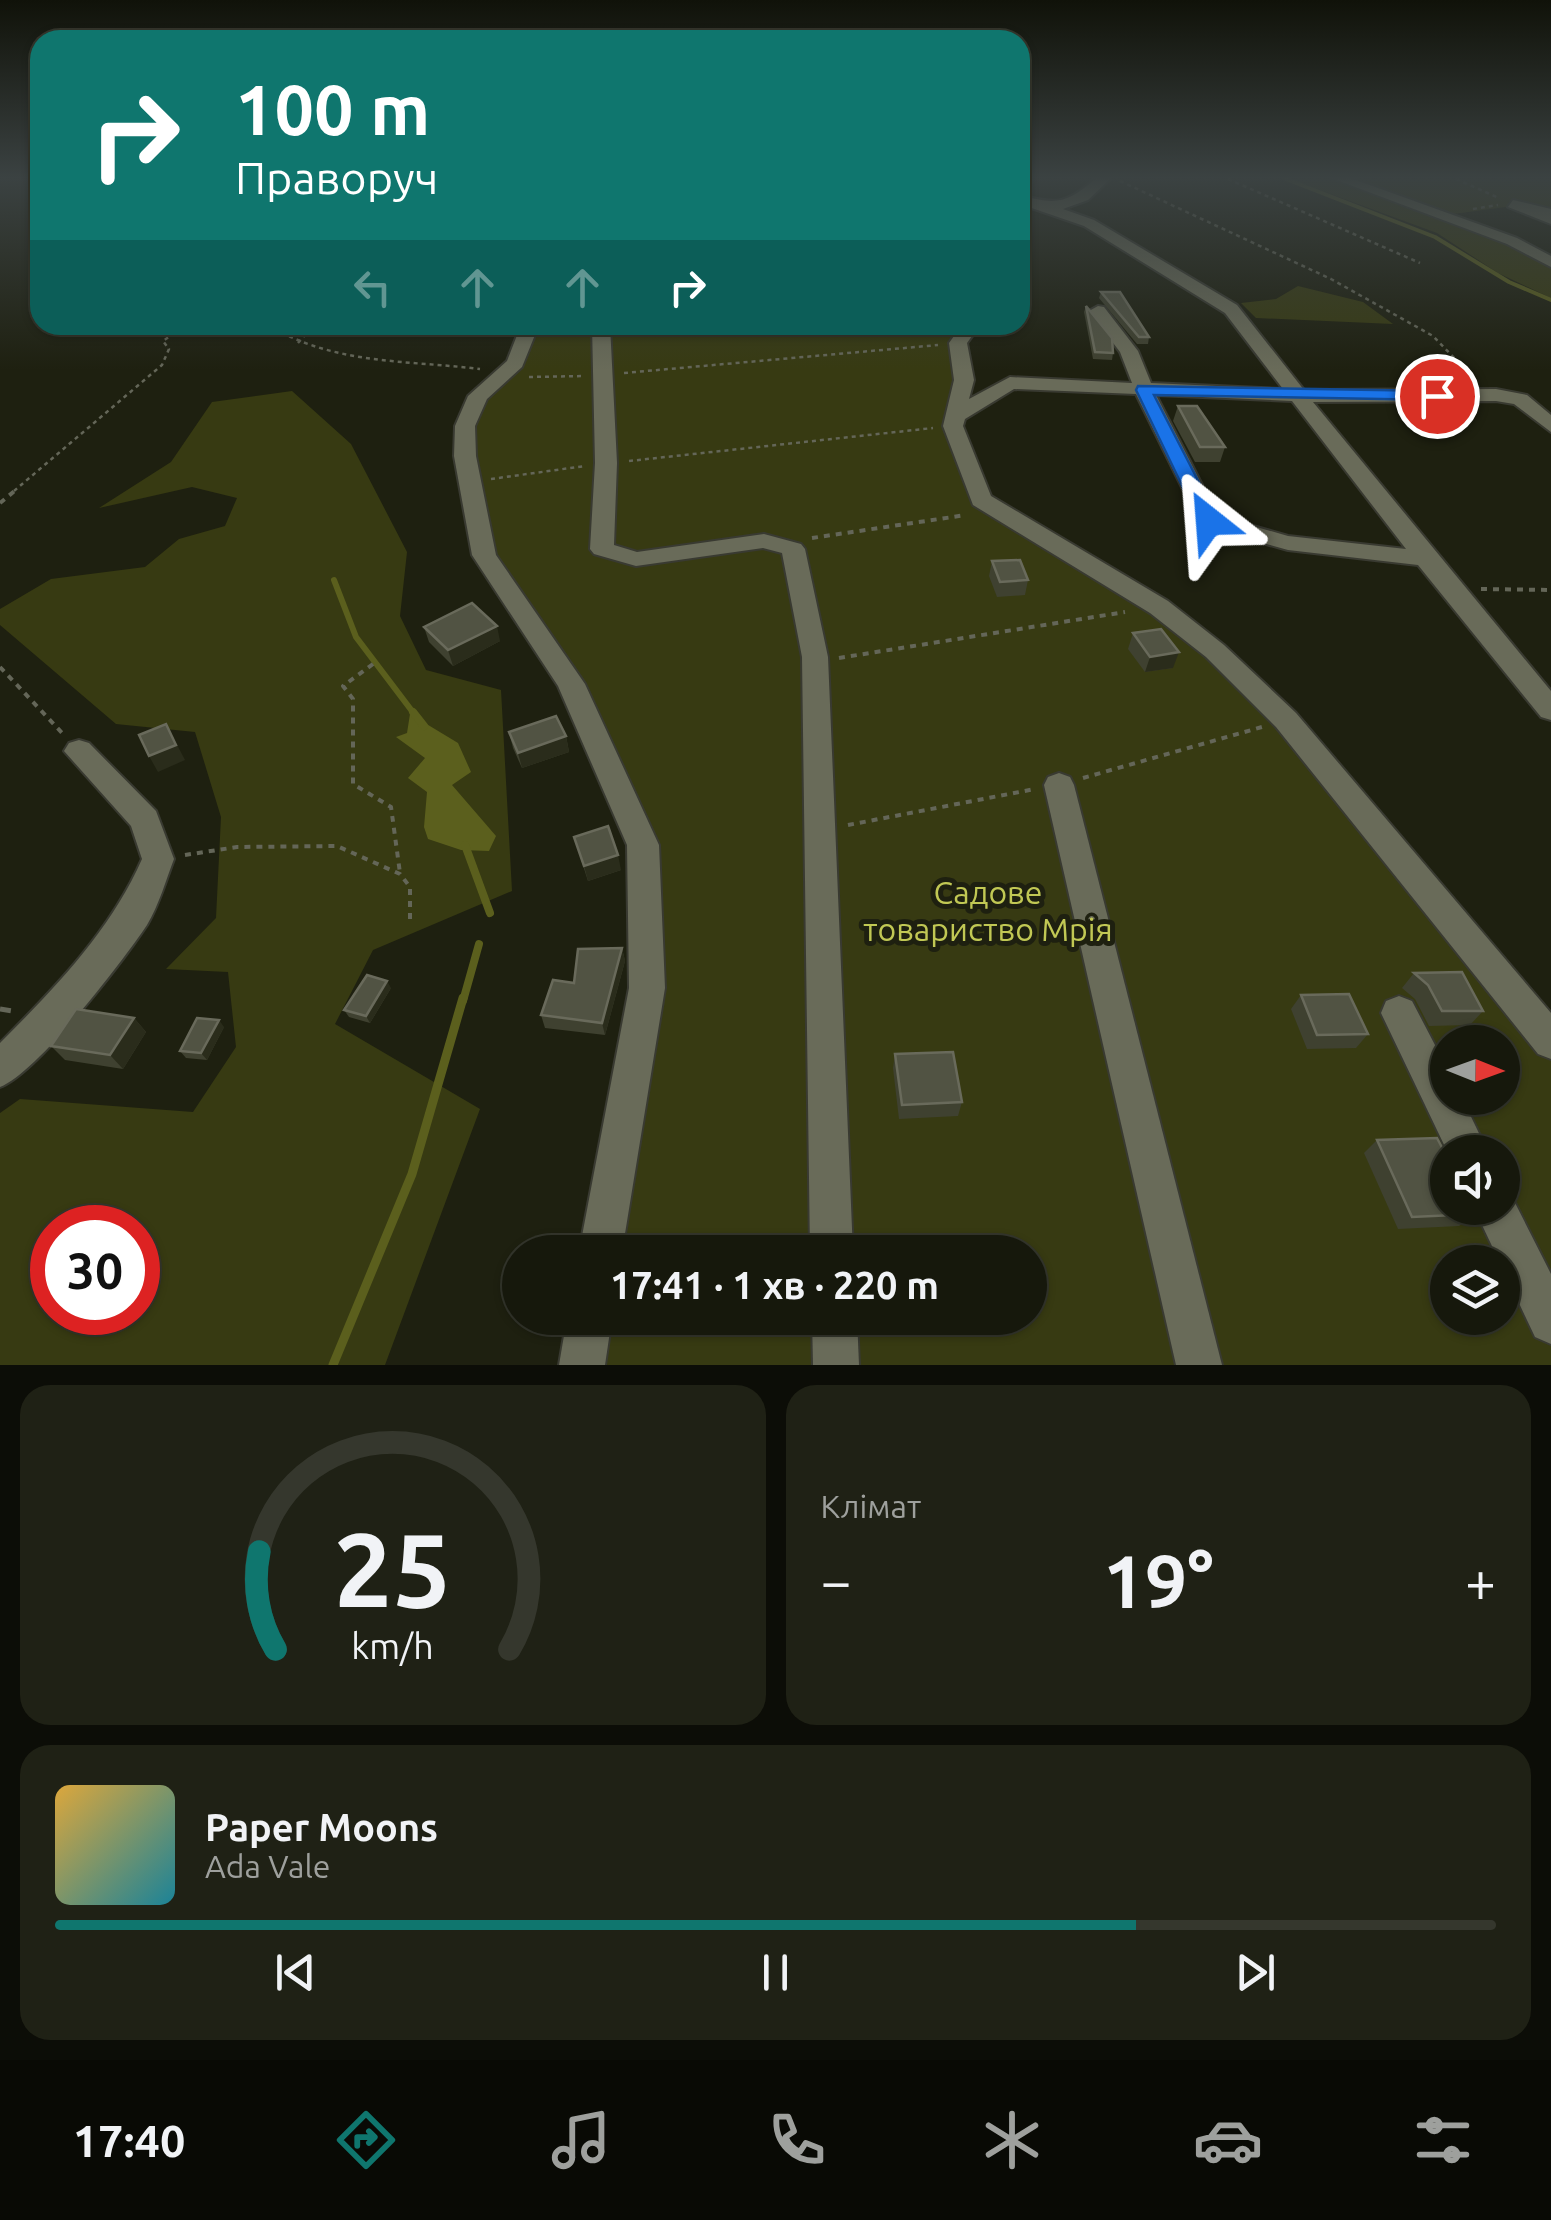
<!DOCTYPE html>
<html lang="uk">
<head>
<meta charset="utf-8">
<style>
  :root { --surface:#16180c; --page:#1f2115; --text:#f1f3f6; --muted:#9ea09d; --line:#35372d; --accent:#0f766e }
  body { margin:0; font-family:Ubuntu,sans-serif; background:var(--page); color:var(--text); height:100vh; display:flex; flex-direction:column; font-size:38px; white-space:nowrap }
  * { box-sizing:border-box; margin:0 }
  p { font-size:32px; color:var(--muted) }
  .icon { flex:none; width:55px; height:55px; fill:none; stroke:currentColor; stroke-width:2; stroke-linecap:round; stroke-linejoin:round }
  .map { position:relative; height:1365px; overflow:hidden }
  .panel { display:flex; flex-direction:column; gap:20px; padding:20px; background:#0c0d07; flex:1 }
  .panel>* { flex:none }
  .hud { position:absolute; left:30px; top:30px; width:1000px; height:305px; border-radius:30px; box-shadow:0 2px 8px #0004,0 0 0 2px var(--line); background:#0f766e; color:#fff; overflow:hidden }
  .needle { width:65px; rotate:91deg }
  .buttons { position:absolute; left:1430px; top:1025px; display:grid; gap:20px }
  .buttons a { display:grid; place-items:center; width:90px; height:90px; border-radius:50%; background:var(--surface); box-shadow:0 2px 8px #0004,0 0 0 2px var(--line); font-size:50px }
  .speed { position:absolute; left:30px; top:1205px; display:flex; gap:20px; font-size:50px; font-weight:700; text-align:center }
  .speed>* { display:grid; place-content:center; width:130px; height:130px; border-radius:50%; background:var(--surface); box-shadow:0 2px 8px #0004,0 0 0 2px var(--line); line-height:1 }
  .speed .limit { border:15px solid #d22; background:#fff; color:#111 }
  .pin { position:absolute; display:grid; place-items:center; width:85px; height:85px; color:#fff; margin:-42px; border:5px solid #fff; border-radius:50%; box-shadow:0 2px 10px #0007 }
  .me { position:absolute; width:110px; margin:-55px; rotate:332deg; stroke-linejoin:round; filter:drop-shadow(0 0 8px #0008) }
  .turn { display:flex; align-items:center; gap:35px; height:210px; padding:0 40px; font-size:45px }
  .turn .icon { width:130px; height:130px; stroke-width:2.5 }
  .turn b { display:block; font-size:70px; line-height:85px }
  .lanes { display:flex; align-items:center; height:95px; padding:0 40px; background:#0003; justify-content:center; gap:50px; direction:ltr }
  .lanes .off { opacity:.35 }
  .big { font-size:75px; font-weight:700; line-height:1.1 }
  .panel .widget { flex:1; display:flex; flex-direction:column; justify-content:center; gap:15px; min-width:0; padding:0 35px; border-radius:30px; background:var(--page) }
  .panel .dial { align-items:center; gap:0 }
  .dial svg { height:260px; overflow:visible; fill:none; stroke:var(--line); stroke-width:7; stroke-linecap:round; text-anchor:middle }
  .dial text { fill:var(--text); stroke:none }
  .song { display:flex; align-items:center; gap:30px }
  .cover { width:120px; height:120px; border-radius:15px; background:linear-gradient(135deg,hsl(40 70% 55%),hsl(190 70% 35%)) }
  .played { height:10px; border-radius:5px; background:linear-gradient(90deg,var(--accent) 75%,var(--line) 75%) }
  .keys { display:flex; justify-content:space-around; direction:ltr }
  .heat { display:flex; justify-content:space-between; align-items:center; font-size:55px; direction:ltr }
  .panel .tiles { flex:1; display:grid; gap:20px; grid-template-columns:1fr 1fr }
  .widget:last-child { grid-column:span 2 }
  .trip { position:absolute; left:502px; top:1235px; width:545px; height:100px; border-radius:50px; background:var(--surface); box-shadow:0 2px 8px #0004,0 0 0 2px var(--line); font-weight:700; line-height:100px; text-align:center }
  .menu { display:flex; height:160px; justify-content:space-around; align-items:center; background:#090a05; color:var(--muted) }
  .menu .icon { width:70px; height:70px }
  .menu .active { color:var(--accent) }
  .menu b { font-size:45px; color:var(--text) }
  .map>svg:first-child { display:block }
  .green { fill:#373a12; fill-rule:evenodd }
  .water { fill:#5b5f1d }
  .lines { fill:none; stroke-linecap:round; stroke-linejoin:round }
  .stream-far3 { stroke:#5b5f1d; stroke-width:4 }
  .stream-far2 { stroke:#5b5f1d; stroke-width:6 }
  .stream-far1 { stroke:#5b5f1d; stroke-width:8 }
  .stream { stroke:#5b5f1d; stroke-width:9 }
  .minor-casing { stroke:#393a31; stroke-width:4 }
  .path-far2 { stroke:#646658; stroke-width:2.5; stroke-dasharray:4 4; stroke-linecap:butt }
  .path-far1 { stroke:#646658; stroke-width:4; stroke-dasharray:6 6; stroke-linecap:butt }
  .path { stroke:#646658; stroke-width:5; stroke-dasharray:11 11; stroke-linecap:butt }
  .minor { fill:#696b59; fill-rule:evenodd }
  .wall { fill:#3f4130 }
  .shaded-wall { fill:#2a2c1b }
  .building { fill:#515343; stroke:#696a5b; stroke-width:2.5 }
  .route { fill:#1a73e8; stroke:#114b97; stroke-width:2.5 }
  .labels { text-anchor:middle; stroke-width:10; stroke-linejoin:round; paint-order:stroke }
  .near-park-label { font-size:32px; fill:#c1c854; stroke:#1e2010 }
</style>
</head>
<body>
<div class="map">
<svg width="1551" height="1365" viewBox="0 0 1551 1365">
  <rect width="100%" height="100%" fill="#1e2010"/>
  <!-- green -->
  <g class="green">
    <polygon points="1290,179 1551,179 1551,212 1513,206 1446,215 1551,260 1551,298 1498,273 1437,233"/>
    <polygon points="1298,286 1363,302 1393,324 1256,318 1241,303 1276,299"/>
    <path d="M530,325H971L958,343L953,426L981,500L1159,607L1286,720L1551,1041V1365H582L590,1318H1030V1252H601L647,988L643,845L571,684L484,555L465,456L478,396L515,363ZM1448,1042H1502V1098H1448ZM1448,1152H1502V1208H1448ZM1448,1262H1502V1318H1448Z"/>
    <path d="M292,391L351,444L407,552L400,616L426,670L501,690L512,891L373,950L335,1024L480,1109L385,1365H0V1113L20,1099L193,1112L236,1047L228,972L166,969L216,918L221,817L195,732L116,724L0,625V609L51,579L145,567L179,539L225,526L237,498L192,487L99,508L171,462L212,402ZM52,1228H138V1312H52Z"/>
  </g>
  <!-- water -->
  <polygon class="water" points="410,714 458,743 471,772 452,785 496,836 489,851 461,850 428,839 424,827 427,792 408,778 425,758 396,737 407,733"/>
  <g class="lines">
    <!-- stream-far3 -->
    <polyline class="stream-far3" points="1286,179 1435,237 1509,282 1551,300"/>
    <!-- stream-far2 -->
    <polyline class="stream-far2" points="334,580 356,637 415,715"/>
    <!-- stream-far1 -->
    <g class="stream-far1">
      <polyline points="413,712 424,726"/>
      <polyline points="465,845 490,913"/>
      <polyline points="463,1001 479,944"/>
    </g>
    <!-- stream -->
    <polyline class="stream" points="333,1365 412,1174 463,998"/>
    <!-- minor casing -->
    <g class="minor-casing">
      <g id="minor">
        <path d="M1095,179H1110L1088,200L1063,209L1094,220L1237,305L1304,390L1496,389L1527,395L1551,415V432L1514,404L1496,401L1313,402L1551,691V720L1541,717L1418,565L1288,550L1201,526L1136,394L1014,389L965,419L963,426L991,496L1168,601L1224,645L1296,713L1551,1013V1059L1538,1054L1276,727L1206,657L1150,613L973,505L943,426L954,380L949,343L962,325H980L967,343L974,380L969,399L1010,377L1132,383L1120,352L1089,311L1098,306L1104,307L1138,351L1151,383L1283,389L1225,313L1084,226L1020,204V195C1055,205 1067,204 1095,179ZM1156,395L1292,401L1406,549L1288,536L1218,516Z"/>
        <polygon points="1334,179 1353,179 1517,238 1551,256 1551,267 1507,244"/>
        <polygon points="1513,200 1551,209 1551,224 1508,207"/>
        <polygon points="521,325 539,325 522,367 487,399 475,426 476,456 496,555 585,684 659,845 665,988 622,1252 579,1252 629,988 627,845 558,686 472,555 454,456 455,426 468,396 507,361"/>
        <polygon points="592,325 610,325 617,463 614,545 637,552 764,534 801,544 805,549 828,657 853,1252 810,1252 802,657 782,553 763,548 636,566 594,554 590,549 595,463"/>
        <path d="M79,740L89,743L156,811L174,859C166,880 159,905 147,925C123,961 37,1073 0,1087V1043C55,988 111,930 142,859L131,826L64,751L69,743Z"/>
        <polygon points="1059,773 1070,777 1074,785 1222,1365 1176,1365 1044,785 1048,777"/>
        <polygon points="1399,996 1412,1001 1448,1070 1448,1098 1462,1098 1488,1152 1448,1153 1381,1013 1386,1001"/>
        <polygon points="1502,1190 1510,1193 1551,1274 1551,1344 1535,1337 1474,1208 1502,1208"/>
        <polygon points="567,1318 612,1318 605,1365 559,1365"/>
        <polygon points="812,1318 857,1318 859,1365 813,1365"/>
      </g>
    </g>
    <!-- path-far2 -->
    <g class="path-far2">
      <polyline points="1228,179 1420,263"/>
      <polyline points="1456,179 1499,198"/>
      <polyline points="1120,181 1331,279 1433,336 1459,363 1456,378"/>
      <polyline points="1473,209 1498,205"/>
      <path d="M268,325C334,365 406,360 480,369"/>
      <polyline points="298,343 314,325"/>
      <polyline points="624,373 938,345"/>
      <polyline points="529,377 585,376"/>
      <polyline points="629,461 933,428"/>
      <polyline points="491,479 585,466"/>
      <polyline points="14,491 162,365 169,349 163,341 186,325"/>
    </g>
    <!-- path-far1 -->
    <g class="path-far1">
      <polyline points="0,503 17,489"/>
      <polyline points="812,538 966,515"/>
      <polyline points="1481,589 1551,590"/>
      <polyline points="839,658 1125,612"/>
      <polyline points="373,664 343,686 353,699 353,784 391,807 400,873"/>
      <polyline points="0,667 65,736"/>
      <polyline points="1083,778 1262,727"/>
      <polyline points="848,825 1035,789"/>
      <polyline points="185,855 237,847 337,846 400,874 410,887 410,924"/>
    </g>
    <!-- path -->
    <polyline class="path" points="0,1009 18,1012"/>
    <!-- minor -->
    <use href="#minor" class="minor"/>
  </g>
  <!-- wall -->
  <g class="wall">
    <polygon points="1101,292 1149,337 1148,344 1137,344 1099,298"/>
    <polygon points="1086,306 1113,353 1112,360 1093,359 1084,312"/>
    <polygon points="1178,406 1225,447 1220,462 1195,462 1173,421"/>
    <polygon points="992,561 1028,580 1025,595 997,597 989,576"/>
    <polygon points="424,627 500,641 453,666 429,642"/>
    <polygon points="1133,633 1173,668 1145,672 1128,649"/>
    <polygon points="509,732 566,736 569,752 522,768 513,748"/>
    <polygon points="574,837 621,870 588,881"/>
    <polygon points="622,948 625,961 605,1035 545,1028 541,1015 574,983"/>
    <polygon points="1414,973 1483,1011 1470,1025 1429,1026 1415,999 1402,988"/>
    <polygon points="391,988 370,1023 349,1017 344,1010"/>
    <polygon points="1301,995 1368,1034 1356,1048 1307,1049 1291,1009"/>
    <polygon points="134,1018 146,1032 123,1069 65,1060 51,1046"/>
    <polygon points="224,1027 207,1060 186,1058 180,1051"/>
    <polygon points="895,1054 962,1102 958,1116 899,1119 893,1068"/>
    <polygon points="1377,1140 1475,1214 1459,1226 1398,1229 1364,1153"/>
  </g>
  <!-- shaded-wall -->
  <g class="shaded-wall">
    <polygon points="497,626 500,641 453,666 448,650"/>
    <polygon points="1179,652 1173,668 1145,672 1150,657"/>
    <polygon points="166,724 185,760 158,772 149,756"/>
    <polygon points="566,736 569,752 522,768 518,753"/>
    <polygon points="618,855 621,870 588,881 584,866"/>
    <polygon points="622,948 625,961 605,1035 602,1023"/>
    <polygon points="387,981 391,988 370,1023 366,1016"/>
    <polygon points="134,1018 146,1032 123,1069 110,1055"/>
    <polygon points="219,1020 224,1027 207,1060 201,1053"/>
  </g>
  <!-- building -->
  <g class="building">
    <polygon points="1101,292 1120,292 1149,337 1139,337"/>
    <polygon points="1086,306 1112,338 1113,353 1095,352"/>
    <polygon points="1178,406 1197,406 1225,447 1200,447"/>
    <polygon points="1020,560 1028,580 1000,582 992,561"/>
    <polygon points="472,603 497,626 448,650 424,627"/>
    <polygon points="1161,629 1179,652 1150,657 1133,633"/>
    <polygon points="556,716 566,736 518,753 509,732"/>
    <polygon points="166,724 176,745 149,756 139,735"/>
    <polygon points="608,826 618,855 584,866 574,837"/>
    <polygon points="622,948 602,1023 541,1015 553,980 574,983 578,949"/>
    <polygon points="1462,972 1483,1011 1442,1011 1428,985 1414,973"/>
    <polygon points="367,975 387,981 366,1016 344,1010"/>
    <polygon points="1349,994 1368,1034 1317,1035 1301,995"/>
    <polygon points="76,1009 134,1018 110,1055 51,1046"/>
    <polygon points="197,1018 219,1020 201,1053 180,1051"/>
    <polygon points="953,1052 962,1102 902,1105 895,1054"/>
    <polygon points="1437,1138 1448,1159 1448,1208 1472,1208 1475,1214 1412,1217 1377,1140"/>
  </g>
  <!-- sky -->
  <linearGradient id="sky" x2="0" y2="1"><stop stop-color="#101209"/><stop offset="0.48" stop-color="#3b4242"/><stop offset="1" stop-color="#3b4242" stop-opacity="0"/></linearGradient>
  <rect width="1551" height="370" fill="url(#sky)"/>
  <!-- route -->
  <polygon class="route" points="1138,386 1437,391 1445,396 1437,400 1154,395 1219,521 1209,527 1199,521 1136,390"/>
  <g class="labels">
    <!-- near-park labels -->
    <g class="near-park-label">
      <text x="988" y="904">Садове<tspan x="988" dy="37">товариство Мрія</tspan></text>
    </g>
  </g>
</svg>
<div class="buttons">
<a><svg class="needle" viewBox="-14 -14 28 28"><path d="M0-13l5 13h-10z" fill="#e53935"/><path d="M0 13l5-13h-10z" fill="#9ea09d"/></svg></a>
<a><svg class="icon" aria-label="sound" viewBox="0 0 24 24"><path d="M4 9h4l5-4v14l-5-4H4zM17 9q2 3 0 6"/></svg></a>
<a><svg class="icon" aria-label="layers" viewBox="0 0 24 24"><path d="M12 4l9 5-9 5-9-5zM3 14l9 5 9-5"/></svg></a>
</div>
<div class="speed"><div class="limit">30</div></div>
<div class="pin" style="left:1437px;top:396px;background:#d93025"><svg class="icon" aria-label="arrive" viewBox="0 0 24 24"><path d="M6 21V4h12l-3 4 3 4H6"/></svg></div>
<svg class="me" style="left:1209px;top:521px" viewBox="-20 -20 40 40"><path d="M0-17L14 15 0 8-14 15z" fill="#1a73e8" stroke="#fff" stroke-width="4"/></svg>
<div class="trip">17:41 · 1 хв · 220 m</div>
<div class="hud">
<div class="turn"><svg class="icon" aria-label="right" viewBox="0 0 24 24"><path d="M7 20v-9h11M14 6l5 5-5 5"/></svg><div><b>100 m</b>Праворуч</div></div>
<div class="lanes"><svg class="icon off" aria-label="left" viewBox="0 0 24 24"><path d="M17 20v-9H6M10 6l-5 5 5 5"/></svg><svg class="icon off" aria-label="ahead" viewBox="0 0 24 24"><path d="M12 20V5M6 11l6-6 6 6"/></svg><svg class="icon off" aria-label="ahead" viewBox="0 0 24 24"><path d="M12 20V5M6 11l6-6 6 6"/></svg><svg class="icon" aria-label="right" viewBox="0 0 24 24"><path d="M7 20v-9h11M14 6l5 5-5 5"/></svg></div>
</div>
</div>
<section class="panel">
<div class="tiles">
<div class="widget dial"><svg viewBox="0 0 100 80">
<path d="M14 69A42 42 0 1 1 86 69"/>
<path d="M14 69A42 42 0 0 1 9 39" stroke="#0f766e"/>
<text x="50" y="56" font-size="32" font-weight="700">25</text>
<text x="50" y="72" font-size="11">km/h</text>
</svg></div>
<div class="widget"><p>Клімат</p>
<div class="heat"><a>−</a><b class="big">19°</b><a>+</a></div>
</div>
<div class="widget">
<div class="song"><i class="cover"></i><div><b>Paper Moons</b><p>Ada Vale</p></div></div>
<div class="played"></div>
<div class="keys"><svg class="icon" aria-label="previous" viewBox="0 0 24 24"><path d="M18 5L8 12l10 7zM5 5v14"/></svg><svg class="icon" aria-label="pause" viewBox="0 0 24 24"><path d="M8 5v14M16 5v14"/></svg><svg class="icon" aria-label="next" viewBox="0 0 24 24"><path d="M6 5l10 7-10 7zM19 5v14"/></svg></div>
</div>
</div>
</section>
<nav class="menu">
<b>17:40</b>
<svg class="icon active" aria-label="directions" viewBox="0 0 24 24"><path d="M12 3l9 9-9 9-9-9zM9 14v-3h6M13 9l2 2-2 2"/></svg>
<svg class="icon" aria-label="music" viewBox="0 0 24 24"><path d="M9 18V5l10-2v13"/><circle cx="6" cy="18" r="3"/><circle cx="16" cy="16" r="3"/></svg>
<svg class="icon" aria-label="phone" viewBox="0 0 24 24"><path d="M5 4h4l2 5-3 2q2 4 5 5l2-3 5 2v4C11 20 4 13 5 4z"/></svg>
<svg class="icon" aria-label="climate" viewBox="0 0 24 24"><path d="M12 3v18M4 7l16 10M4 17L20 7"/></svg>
<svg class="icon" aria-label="car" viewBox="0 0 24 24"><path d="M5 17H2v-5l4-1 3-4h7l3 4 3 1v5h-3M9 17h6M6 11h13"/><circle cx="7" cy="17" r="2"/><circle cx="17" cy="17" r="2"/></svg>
<svg class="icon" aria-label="filters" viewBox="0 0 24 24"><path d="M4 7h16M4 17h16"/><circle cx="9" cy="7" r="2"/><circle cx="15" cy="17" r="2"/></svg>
</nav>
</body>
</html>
